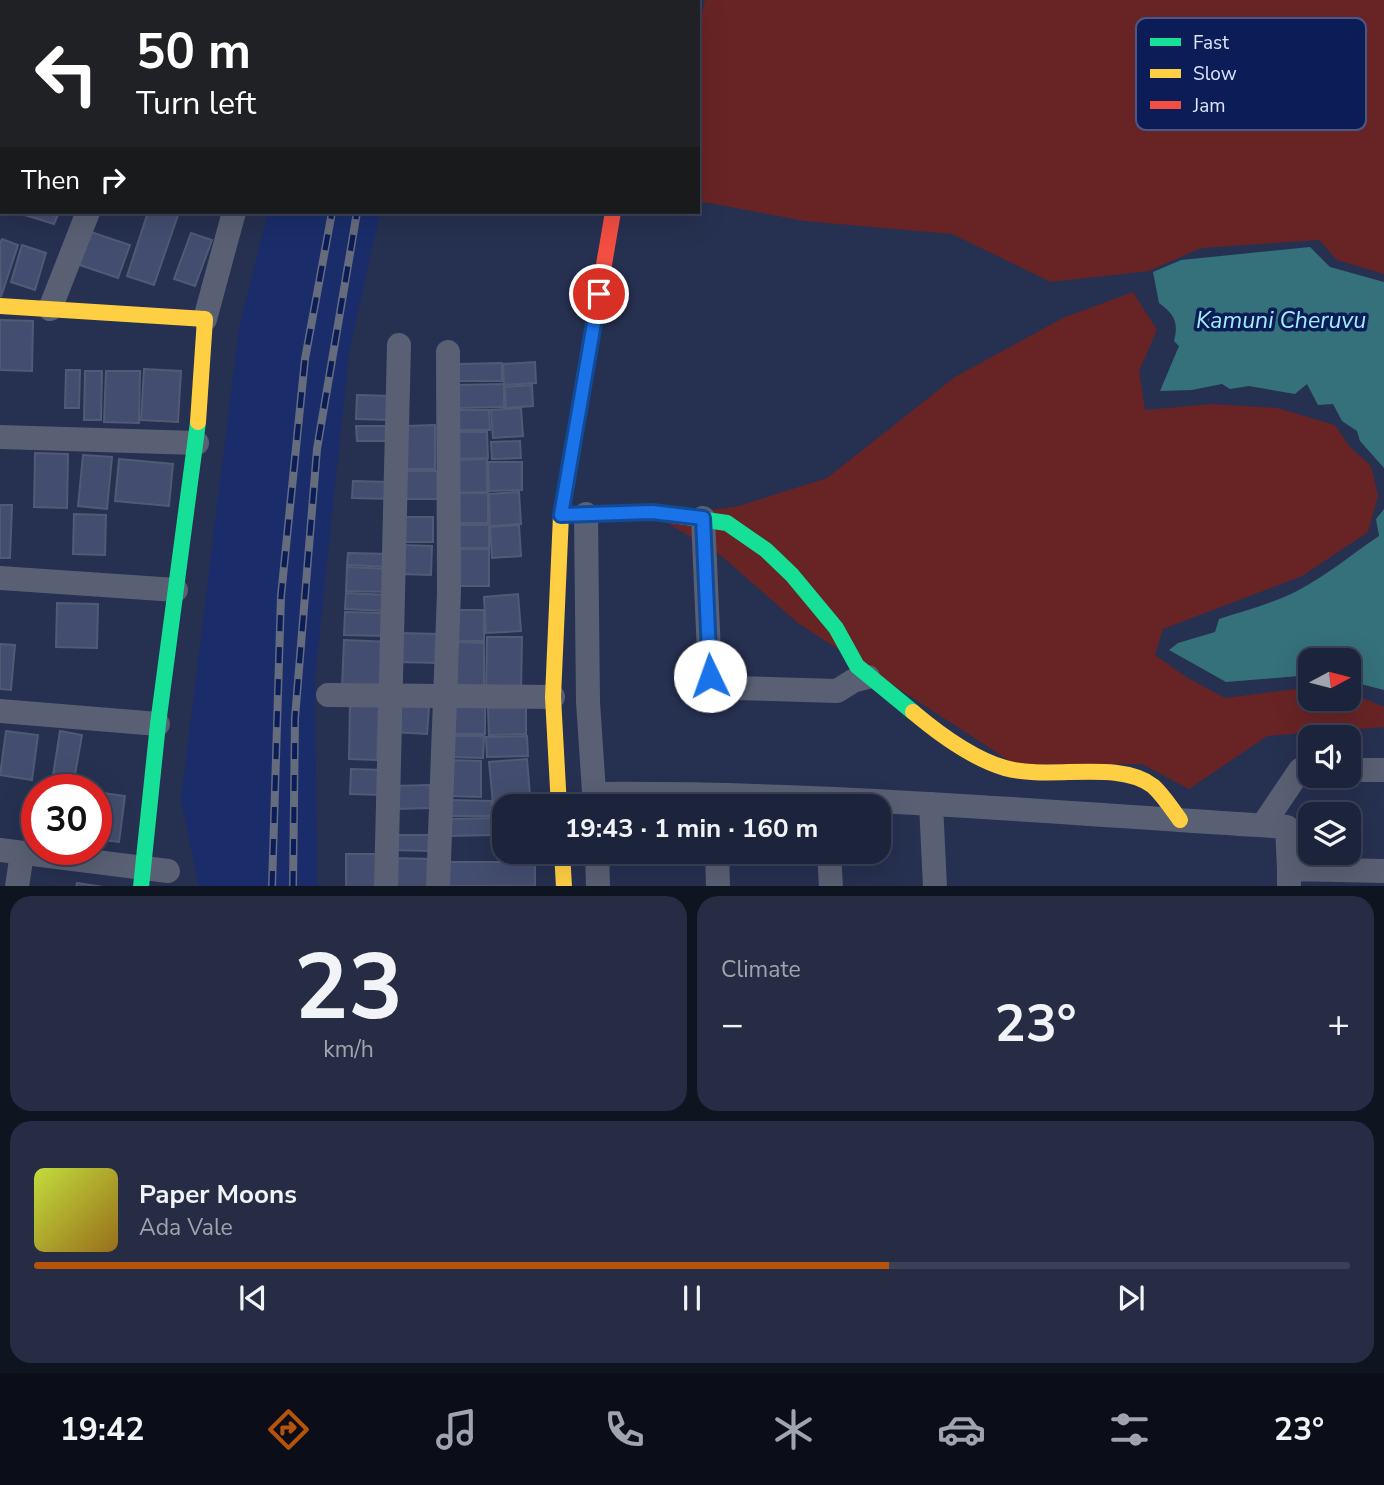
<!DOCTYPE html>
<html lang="en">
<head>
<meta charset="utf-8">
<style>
  :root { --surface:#1c243c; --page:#252c43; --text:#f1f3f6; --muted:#a0a4af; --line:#3a4156; --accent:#b45309 }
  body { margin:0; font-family:"Nunito Sans",sans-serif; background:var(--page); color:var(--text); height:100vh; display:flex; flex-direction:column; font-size:26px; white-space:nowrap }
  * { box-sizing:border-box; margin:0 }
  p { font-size:23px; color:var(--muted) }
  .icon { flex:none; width:38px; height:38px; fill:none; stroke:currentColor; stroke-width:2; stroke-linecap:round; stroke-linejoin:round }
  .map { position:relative; height:886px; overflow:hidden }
  .drawer { display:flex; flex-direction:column; gap:10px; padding:10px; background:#0f1421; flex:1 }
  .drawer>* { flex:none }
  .hud { position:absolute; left:0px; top:0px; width:700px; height:214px; box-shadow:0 7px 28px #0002,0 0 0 2px var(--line); background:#202124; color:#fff; overflow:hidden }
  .needle { width:46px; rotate:83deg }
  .tools { position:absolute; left:1298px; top:648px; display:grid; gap:14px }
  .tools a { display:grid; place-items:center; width:63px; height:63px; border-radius:14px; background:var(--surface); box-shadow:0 7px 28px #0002,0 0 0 2px var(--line); font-size:35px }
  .speed { position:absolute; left:21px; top:774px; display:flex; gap:14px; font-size:35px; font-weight:700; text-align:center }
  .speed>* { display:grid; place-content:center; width:91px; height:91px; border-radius:50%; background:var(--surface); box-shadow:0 7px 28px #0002,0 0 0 2px var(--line); line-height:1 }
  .speed .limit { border:10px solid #d22; background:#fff; color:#111 }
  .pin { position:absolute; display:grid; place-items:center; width:60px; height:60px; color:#fff; margin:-30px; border:4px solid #fff; border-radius:50%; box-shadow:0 2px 7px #0007 }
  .me { position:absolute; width:77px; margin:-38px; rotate:357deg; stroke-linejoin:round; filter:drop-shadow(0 0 5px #0008) }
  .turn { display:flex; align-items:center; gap:24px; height:147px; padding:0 21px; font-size:32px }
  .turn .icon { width:91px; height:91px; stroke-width:2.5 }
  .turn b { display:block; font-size:49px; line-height:60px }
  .then { display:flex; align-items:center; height:66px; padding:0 21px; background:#0003; gap:14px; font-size:26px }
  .big { font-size:52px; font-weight:700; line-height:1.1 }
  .drawer .widget { flex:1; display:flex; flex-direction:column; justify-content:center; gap:10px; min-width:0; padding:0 24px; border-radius:21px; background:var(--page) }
  .drawer .dial { align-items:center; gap:0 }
  .dial b { font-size:91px; line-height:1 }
  .song { display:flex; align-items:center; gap:21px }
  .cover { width:84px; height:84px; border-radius:10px; background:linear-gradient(135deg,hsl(70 70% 55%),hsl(40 70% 35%)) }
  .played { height:7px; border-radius:4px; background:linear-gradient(90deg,var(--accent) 65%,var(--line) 65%) }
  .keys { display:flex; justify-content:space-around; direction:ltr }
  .heat { display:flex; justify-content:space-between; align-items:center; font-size:38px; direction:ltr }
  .drawer .tiles { flex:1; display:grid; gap:10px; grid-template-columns:1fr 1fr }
  .widget:last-child { grid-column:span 2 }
  .trip { position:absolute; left:492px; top:794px; width:399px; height:70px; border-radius:21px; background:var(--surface); box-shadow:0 7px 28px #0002,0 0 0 2px var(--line); font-weight:700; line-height:70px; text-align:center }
  .tab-bar { display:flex; height:112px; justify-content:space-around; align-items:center; background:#0b0e18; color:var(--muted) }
  .tab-bar .icon { width:49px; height:49px }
  .tab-bar .active { color:var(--accent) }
  .tab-bar b { font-size:32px; color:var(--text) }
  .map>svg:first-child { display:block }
  .built { fill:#1a2d6a }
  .green { fill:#682425 }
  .water { fill:#35717b }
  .building { fill:#434d6f; stroke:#515a75; stroke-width:2 }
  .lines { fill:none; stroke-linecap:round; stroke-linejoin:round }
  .street { stroke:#596073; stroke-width:24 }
  .fast { stroke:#16e098; stroke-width:16 }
  .slow { stroke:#ffcf43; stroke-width:16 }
  .jam { stroke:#f24e42; stroke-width:16 }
  .rail-casing { stroke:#656c7e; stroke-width:8 }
  .rail { stroke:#0c1c56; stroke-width:5; stroke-dasharray:16; stroke-linecap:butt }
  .route-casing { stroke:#114b97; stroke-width:18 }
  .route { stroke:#1a73e8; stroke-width:12 }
  .labels { text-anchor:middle; stroke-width:7; stroke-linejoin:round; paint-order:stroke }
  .water-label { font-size:23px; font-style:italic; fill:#9feef8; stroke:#0c1c56 }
  .key { fill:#0c1c56; stroke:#4a5888; stroke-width:2 }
  .key-label { font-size:19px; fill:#dbe5fb }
</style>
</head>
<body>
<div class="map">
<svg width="1384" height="887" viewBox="0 0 1384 887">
  <rect width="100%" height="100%" fill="#263050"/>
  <!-- built -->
  <polygon class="built" points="268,212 380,212 349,353 315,676 317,886 199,886 181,800 239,328"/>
  <!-- green -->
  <g class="green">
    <polygon points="705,0 1384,0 1384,274 1337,260 1319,240 1201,248 1149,271 1051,282 952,234 805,221 698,201 698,32"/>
    <polygon points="1133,292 1157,330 1139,371 1145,410 1212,404 1277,408 1335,425 1350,447 1371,466 1378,496 1368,532 1302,576 1163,629 1155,655 1186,677 1225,698 1311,687 1311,698 1349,698 1349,692 1384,707 1384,727 1267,736 1189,789 1142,764 1014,764 798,623 718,553 659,518 739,506 827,478 955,377 1063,318"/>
  </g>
  <!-- water -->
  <g class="water">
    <path d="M1310,247L1330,267L1384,282V468L1360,441L1357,431L1342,421L1333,404L1318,405L1307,384L1295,394L1249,386L1230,389L1222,384L1192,390L1160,391L1179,346L1174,341C1179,322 1174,314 1159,303L1153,272L1181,260Z"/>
    <path d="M1384,509V690L1349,681V660H1311V675L1226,682L1169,650L1178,643L1215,632L1219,619C1250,609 1283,601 1311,583C1335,569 1356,551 1379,536L1376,519Z"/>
  </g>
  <!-- building -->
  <g class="building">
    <polygon points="53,0 102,0 53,2"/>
    <polygon points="192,0 245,0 192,2"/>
    <polygon points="0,119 2,119 2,157 0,156"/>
    <polygon points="15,212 59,212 54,224"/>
    <polygon points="148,212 178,215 154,285 127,276"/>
    <polygon points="85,230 130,245 118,278 74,263"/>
    <polygon points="191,233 212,240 195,286 174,279"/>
    <polygon points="2,239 18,245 1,297 0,244"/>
    <polygon points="22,245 46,253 35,290 11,282"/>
    <polygon points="0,320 33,321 32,371 0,370"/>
    <polygon points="535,362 536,383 504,385 503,364"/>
    <polygon points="502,363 502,381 458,381 458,364"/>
    <polygon points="144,369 181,371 178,422 141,420"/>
    <polygon points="66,370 80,370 79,408 65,408"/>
    <polygon points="85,371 102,371 101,420 84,420"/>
    <polygon points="106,371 140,371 139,423 104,422"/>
    <polygon points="504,384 504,407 458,408 458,385"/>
    <polygon points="532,385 533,406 506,408 505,387"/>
    <polygon points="357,395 393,396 392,420 356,419"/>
    <polygon points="521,408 523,436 493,438 491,410"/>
    <polygon points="455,410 489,410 490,430 454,430"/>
    <polygon points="435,425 435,469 405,469 405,426"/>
    <polygon points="356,426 394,426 394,441 357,441"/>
    <polygon points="455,432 487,432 488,458 455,459"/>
    <polygon points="520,441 521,458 492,459 491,442"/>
    <polygon points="35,453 68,454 67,508 34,507"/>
    <polygon points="83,455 112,457 107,509 78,506"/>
    <polygon points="119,459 173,464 169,506 115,501"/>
    <polygon points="487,459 487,492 455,493 455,460"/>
    <polygon points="488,462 522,462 522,490 489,491"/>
    <rect x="406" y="471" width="32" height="28"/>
    <polygon points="353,481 392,482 391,499 352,498"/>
    <polygon points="519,492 521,524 490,526 489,494"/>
    <rect x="455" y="493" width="33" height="30"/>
    <polygon points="0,505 12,505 10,558 0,558"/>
    <polygon points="74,514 106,515 105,555 73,554"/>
    <rect x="401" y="517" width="32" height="25"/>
    <rect x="453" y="525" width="36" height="23"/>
    <polygon points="519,525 521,556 492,558 490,527"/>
    <polygon points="399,545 432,546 431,575 399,574"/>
    <rect x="454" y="549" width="35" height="37"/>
    <polygon points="348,553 392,554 392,567 347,565"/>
    <polygon points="347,567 391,569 390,592 346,591"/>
    <polygon points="346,593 388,595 387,611 345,609"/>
    <polygon points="518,594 521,631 486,633 484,597"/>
    <polygon points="57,603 98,604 97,648 56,647"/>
    <rect x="453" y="610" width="31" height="31"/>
    <polygon points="345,612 385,613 384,636 344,635"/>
    <polygon points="398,633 441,634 440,663 397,662"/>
    <polygon points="487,637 522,637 521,693 486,693"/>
    <polygon points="344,640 392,642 390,689 342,687"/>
    <polygon points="453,642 484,643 484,689 453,688"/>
    <polygon points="0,644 15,645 11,690 0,689"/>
    <polygon points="350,704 379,705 377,760 349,759"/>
    <polygon points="394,706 429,707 427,734 393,732"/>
    <polygon points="450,707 485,707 485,734 449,734"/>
    <polygon points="526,707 526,734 489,735 488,708"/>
    <polygon points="6,731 38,735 32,780 0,775"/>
    <polygon points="60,731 82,735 73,786 52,782"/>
    <polygon points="448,736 484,736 483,758 448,757"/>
    <polygon points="527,736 528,756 487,757 486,737"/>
    <polygon points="527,759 531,807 504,807 504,814 494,814 489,762"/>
    <polygon points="448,760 481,761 481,797 447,796"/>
    <polygon points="351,769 384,770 383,795 350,794"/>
    <polygon points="430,785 430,808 393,809 392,786"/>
    <polygon points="96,792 125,796 119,842 96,839"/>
    <polygon points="449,800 492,801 491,816 448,816"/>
    <polygon points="495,818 495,835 448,836 447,819"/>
    <polygon points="389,835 431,835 431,851 389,850"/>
    <rect x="346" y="854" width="33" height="33"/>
    <polygon points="390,858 433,859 432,887 390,887"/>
    <rect x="449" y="862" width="86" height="24"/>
    <polygon points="77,883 104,887 76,887"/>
  </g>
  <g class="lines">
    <!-- street -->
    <g class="street">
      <polyline points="31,2 32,0"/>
      <polyline points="175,2 176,0"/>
      <polyline points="305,2 306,0"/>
      <polyline points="0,81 2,76"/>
      <polyline points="50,309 88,212"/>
      <polyline points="205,319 234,212"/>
      <polyline points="0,437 197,443"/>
      <polyline points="586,514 588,702 595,807"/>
      <polyline points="703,518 710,675"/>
      <polyline points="0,578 176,590"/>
      <polyline points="735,688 837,691 853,681 868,677"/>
      <polyline points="328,695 553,697"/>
      <polyline points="0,711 158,724"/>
      <polyline points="1349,770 1384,770"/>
      <path d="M595,794C826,792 1056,813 1287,827L1289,869"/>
      <polyline points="931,804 935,887"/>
      <polyline points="1263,825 1300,770 1311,770"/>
      <polyline points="0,850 168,871"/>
      <polyline points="597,852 598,887"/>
      <polyline points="717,852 718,887"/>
      <polyline points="829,852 831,887"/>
      <polyline points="17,887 22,853"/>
      <polyline points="386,887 399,345"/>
      <polyline points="438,887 449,592 448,352"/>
      <polyline points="1289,887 1289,869 1384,871"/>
    </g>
    <!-- fast -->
    <g class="fast">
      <polyline points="561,515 652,512 727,523 766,550 792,575 836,628 857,666 913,712"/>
      <polyline points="141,887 158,724 198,422"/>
    </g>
    <!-- slow -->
    <g class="slow">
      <polyline points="649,2 650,0"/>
      <polyline points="0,306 205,319 198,422"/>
      <path d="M913,712C939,734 971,758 1005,768C1049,781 1118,759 1153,786C1163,795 1172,809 1180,820"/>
      <polyline points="559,807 553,697 561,515 575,434"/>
      <polyline points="562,852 564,887"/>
    </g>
    <!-- jam -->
    <polyline class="jam" points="575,434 613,212"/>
    <!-- rail casing -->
    <g class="rail-casing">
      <g id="rail">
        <polyline points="376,2 377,0"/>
        <polyline points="397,2 398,0"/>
        <polyline points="272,887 281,596 305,359 332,212"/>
        <polyline points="293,887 295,718 317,449 357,212"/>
      </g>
    </g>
    <!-- rail -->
    <use href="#rail" class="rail"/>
  </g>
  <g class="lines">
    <!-- route casing -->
    <g class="route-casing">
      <polyline id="route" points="599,294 561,515 652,512 703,518 710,676"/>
    </g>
    <!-- route -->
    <use href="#route" class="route"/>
  </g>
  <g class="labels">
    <!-- water labels -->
    <g class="water-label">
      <text x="1281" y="328">Kamuni Cheruvu</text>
    </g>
  </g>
  <!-- legend -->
  <rect x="1136" y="18" width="230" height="112" rx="10" class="key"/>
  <rect x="1150" y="38" width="31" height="8" fill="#16e098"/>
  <rect x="1150" y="69" width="31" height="9" fill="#ffcf43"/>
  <rect x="1150" y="101" width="31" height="8" fill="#f24e42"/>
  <g class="key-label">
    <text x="1193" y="49">Fast</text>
    <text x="1193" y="80">Slow</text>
    <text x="1193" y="112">Jam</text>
  </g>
</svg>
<div class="tools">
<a><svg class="needle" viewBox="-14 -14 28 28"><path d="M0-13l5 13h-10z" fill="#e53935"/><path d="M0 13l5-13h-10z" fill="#a0a4af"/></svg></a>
<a><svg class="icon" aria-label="sound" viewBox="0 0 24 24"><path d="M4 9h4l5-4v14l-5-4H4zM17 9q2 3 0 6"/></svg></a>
<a><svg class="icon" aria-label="layers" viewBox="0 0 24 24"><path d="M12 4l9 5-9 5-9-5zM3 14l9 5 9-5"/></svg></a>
</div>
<div class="speed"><div class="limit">30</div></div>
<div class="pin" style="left:599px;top:294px;background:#d93025"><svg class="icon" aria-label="arrive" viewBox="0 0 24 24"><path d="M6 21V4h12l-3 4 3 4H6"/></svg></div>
<svg class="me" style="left:710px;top:676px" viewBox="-20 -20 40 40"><circle r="19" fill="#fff"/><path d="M0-13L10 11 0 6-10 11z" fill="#1a73e8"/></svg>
<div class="trip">19:43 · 1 min · 160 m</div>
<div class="hud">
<div class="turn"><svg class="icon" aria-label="left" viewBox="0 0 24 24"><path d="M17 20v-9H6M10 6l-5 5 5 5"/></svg><div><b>50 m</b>Turn left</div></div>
<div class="then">Then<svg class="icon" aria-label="right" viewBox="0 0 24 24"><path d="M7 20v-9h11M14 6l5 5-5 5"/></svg></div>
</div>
</div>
<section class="drawer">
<div class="tiles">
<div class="widget dial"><b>23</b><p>km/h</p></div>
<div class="widget"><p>Climate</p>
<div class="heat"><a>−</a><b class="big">23°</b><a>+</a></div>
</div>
<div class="widget">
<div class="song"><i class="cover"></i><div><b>Paper Moons</b><p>Ada Vale</p></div></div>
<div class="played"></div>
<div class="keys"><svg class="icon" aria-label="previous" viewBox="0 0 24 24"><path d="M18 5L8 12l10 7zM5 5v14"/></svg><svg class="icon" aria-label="pause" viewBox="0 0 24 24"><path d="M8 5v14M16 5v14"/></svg><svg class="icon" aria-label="next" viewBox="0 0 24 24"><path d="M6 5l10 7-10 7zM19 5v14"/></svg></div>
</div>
</div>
</section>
<nav class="tab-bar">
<b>19:42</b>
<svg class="icon active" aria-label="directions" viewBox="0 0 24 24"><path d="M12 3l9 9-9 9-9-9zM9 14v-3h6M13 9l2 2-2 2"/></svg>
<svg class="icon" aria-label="music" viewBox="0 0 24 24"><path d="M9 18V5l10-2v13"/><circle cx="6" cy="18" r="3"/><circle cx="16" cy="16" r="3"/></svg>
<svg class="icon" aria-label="phone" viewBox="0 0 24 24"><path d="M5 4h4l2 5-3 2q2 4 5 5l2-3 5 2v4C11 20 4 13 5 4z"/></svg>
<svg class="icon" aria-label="climate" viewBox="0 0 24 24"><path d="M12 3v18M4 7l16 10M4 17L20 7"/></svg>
<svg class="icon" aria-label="car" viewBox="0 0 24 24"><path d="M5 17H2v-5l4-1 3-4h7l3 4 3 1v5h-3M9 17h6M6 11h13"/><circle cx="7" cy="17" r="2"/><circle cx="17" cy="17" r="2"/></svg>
<svg class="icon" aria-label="filters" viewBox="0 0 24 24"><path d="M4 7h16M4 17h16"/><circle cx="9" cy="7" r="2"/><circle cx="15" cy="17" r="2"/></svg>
<b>23°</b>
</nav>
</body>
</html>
